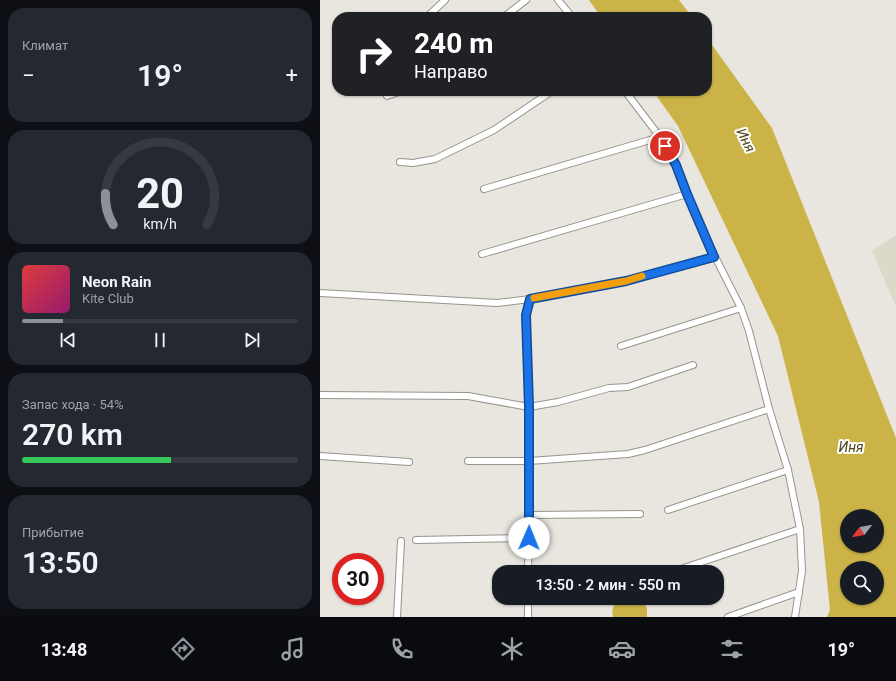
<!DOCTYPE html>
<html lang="ru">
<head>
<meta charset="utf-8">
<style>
  :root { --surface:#171b24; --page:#242831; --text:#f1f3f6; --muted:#9ea1a6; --line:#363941; --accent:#8c9099 }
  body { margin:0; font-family:Roboto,sans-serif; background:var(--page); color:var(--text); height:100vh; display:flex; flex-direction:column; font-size:15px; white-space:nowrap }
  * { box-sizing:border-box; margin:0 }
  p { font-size:13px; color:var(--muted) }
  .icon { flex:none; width:22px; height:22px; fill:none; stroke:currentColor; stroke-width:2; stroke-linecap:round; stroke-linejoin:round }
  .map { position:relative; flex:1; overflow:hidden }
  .drawer { display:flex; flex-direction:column; gap:8px; padding:8px; background:#0d0f14; width:320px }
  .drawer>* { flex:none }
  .banner { position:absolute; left:12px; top:12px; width:380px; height:84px; border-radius:16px; box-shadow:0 1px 3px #0004; background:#202124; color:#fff; overflow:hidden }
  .needle { width:26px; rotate:239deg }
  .controls { position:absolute; left:520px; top:509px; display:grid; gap:8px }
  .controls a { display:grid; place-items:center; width:44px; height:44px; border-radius:50%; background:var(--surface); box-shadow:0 1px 3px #0004; font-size:20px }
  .speed { position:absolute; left:12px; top:553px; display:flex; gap:8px; font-size:20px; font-weight:700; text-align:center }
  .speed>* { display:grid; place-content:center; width:52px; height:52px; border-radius:50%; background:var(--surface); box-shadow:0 1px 3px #0004; line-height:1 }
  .speed .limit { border:6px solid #d22; background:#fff; color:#111 }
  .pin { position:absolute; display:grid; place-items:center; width:34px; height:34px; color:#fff; margin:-17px; border:2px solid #fff; border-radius:50%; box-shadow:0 1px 4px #0007 }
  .me { position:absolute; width:44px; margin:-22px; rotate:1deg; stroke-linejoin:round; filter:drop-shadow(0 0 3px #0008) }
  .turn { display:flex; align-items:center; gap:14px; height:84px; padding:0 16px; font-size:18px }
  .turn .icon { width:52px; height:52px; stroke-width:2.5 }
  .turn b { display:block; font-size:28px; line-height:34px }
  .big { font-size:30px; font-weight:600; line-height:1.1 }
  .drawer .tile { flex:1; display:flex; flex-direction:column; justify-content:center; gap:6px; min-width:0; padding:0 14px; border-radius:16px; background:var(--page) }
  .drawer .dial { align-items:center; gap:0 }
  .dial svg { height:104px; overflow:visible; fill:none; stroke:var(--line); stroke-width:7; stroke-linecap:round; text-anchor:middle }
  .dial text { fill:var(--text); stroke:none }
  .song { display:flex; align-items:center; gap:12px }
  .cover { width:48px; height:48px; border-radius:6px; background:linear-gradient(135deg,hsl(0 70% 55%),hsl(320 70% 35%)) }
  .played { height:4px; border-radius:2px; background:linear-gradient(90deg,var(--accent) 15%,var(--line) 15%) }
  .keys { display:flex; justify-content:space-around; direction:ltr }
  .heat { display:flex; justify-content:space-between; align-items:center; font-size:22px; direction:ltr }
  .charge { height:6px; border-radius:3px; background:linear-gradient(90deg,#34c759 54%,var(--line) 0) }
  .trip { position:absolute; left:172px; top:565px; width:232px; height:40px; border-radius:16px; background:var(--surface); box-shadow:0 1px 3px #0004; font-weight:600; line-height:40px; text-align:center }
  .tabs { display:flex; height:64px; justify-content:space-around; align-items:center; background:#090b0e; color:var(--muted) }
  .tabs .icon { width:28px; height:28px }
  .tabs .current { color:var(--accent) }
  .tabs b { font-size:18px; color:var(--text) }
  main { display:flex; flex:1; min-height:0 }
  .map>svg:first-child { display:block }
  .built { fill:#ddd9ca }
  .water { fill:#cbb347; fill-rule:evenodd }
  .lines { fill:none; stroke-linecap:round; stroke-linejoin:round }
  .street-casing { stroke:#96948c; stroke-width:8 }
  .street { stroke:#fff; stroke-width:6 }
  .route-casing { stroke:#114b97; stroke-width:10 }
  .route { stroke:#1a73e8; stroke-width:7 }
  .slow { stroke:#f59e0b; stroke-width:7 }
  .labels { text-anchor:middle; stroke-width:4; stroke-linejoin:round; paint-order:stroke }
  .water-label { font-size:14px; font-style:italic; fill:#51471b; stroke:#fff }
</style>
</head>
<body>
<main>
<section class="drawer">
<div class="tile"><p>Климат</p>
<div class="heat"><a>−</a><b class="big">19°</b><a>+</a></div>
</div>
<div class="tile dial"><svg viewBox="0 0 100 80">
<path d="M14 69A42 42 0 1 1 86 69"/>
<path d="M14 69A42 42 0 0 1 8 45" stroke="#8c9099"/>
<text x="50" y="56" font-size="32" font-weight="700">20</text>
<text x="50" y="72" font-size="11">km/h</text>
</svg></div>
<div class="tile">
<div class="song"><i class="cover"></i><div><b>Neon Rain</b><p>Kite Club</p></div></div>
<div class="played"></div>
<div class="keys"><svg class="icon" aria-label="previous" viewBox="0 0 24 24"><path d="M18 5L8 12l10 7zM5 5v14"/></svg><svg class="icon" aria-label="pause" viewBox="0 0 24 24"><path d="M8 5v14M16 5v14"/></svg><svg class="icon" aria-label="next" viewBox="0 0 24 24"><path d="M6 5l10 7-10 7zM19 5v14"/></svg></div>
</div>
<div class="tile"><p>Запас хода · 54%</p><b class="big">270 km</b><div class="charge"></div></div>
<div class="tile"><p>Прибытие</p><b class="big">13:50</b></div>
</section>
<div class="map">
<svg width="576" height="617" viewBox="0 0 576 617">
  <rect width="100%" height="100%" fill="#e8e6de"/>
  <!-- built -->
  <polygon class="built" points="576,235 576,307 552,251"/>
  <!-- water -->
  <g class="water">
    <polygon points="269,0 359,0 372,17 281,17"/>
    <path d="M387,38L452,128L576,438V617H507L510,610L499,502L458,336L358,126L333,91H387ZM527,516H557V546H527ZM527,568H557V598H527Z"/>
    <path d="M299,598H319L324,601L327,609V617H293C291,610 294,604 299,598Z"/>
  </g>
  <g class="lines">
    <!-- street casing -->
    <g class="street-casing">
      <g id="street">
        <polyline points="238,0 252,17"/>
        <polyline points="105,17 108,16 125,0"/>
        <polyline points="184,17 206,0"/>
        <polyline points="305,91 340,137 356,165 367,194 384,235 421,308 429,331 449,409 468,470 480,529 482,571 475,617"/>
        <polyline points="67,96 82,91"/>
        <polyline points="80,162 93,163 115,159 174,130 232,91"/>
        <polyline points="164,189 340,137"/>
        <polyline points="162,254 367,194"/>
        <polyline points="0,293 177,303 210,299"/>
        <polyline points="301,346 421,308"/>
        <polyline points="0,395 148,396 209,407 238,402 289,388 308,387 373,365"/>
        <polyline points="0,456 89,462"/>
        <polyline points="148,461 209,461 308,454 325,450 449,409"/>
        <polyline points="348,510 468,470"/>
        <polyline points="209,515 320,514"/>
        <polyline points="96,540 209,538"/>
        <polyline points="208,572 209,515 209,407 206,315 210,299 306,281 394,257"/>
        <polyline points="352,572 480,529"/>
        <polyline points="208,598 208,617"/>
        <polyline points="77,617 81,541"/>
        <polyline points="408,617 479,592"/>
      </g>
    </g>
    <!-- street -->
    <use href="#street" class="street"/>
  </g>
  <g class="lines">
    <!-- route casing -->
    <g class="route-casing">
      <polyline id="route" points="209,538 209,407 206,315 210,299 306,281 394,257 367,194 356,165 345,146"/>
    </g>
    <!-- route -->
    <use href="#route" class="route"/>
    <!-- slow -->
    <polyline class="slow" points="214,298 306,281 322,276"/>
  </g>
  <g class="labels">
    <!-- water labels -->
    <g class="water-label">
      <text transform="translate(426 140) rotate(63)" y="5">Иня</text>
      <text x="531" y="452">Иня</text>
    </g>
  </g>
</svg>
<div class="controls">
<a><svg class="needle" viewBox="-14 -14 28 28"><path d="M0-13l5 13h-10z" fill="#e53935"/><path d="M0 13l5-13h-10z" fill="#9ea1a6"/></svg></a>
<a><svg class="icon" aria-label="search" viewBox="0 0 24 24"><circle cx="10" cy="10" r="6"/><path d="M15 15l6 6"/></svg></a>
</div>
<div class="speed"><div class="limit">30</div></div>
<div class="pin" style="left:345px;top:146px;background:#d93025"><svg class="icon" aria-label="arrive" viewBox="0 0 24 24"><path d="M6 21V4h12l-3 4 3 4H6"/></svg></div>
<svg class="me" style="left:209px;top:538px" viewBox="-20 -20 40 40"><circle r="19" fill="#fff"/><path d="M0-13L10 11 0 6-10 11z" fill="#1a73e8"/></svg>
<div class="trip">13:50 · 2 мин · 550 m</div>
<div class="banner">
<div class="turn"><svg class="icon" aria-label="right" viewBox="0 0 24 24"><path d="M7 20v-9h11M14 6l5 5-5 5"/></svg><div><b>240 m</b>Направо</div></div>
</div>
</div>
</main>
<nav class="tabs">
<b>13:48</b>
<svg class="icon current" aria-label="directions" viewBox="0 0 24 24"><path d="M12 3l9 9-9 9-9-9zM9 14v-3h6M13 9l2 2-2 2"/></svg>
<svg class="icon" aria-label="music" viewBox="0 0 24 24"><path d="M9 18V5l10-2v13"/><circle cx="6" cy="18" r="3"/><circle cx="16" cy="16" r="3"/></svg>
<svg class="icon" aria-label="phone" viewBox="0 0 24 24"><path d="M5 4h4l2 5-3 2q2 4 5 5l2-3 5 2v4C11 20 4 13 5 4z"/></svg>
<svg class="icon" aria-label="climate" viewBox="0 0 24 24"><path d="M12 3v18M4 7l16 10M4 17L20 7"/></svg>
<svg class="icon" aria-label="car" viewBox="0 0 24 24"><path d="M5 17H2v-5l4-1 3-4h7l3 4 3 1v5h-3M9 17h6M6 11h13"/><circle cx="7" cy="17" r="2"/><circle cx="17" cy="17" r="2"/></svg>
<svg class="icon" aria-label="filters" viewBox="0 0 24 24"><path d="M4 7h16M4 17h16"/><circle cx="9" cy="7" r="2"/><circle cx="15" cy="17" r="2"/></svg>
<b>19°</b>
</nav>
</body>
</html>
